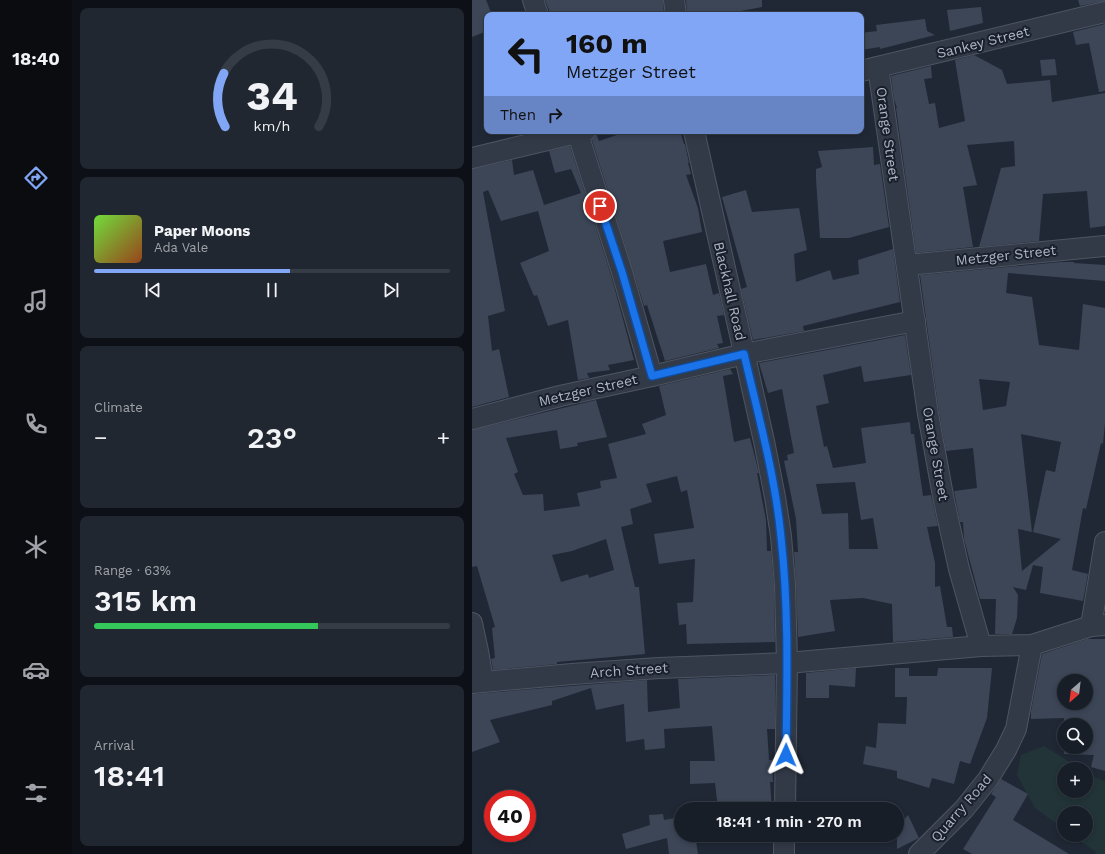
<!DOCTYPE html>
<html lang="en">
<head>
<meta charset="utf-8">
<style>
  :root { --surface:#181e28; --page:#212730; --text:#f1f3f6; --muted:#9fa2a8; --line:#363c45; --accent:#81a6f6 }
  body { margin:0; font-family:"Work Sans",sans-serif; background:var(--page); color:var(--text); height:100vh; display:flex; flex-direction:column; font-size:15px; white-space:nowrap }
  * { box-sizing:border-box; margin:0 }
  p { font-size:13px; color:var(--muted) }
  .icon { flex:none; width:22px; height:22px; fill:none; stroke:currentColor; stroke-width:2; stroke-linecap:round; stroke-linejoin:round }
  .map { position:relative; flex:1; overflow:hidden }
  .details { display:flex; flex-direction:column; gap:8px; padding:8px; background:#0d1016; width:400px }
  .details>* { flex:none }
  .hud { position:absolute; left:12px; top:12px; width:380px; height:122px; border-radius:8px; box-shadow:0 2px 6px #0003,0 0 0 1px var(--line); background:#81a6f6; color:#111; overflow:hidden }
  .needle { width:26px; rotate:208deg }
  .fabs { position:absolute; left:585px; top:674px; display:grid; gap:8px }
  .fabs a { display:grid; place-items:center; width:36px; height:36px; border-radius:50%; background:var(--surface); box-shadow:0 2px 6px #0003,0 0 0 1px var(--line); font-size:20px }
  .speed { position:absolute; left:12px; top:790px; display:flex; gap:8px; font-size:20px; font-weight:700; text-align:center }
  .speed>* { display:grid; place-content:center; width:52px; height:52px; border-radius:50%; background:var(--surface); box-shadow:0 2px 6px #0003,0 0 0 1px var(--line); line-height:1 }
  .speed .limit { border:6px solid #d22; background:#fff; color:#111 }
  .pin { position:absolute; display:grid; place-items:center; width:34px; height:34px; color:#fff; margin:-17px; border:2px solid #fff; border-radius:50%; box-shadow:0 1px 4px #0007 }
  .me { position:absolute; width:44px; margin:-22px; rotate:1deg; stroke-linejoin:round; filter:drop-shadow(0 0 3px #0008) }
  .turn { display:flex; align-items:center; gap:14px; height:84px; padding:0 16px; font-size:18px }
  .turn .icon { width:52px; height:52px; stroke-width:2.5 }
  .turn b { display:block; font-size:28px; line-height:34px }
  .then { display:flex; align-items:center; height:38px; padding:0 16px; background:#0003; gap:8px; font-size:15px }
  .big { font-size:30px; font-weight:600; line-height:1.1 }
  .details .widget { flex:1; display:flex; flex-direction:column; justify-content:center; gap:6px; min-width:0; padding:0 14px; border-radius:8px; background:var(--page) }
  .details .dial { align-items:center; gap:0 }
  .dial svg { height:104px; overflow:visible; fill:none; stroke:var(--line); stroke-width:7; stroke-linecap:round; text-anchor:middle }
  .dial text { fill:var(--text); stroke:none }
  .song { display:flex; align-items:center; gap:12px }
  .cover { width:48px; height:48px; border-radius:6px; background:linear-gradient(135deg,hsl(100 70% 55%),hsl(20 70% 35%)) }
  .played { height:4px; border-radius:2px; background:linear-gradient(90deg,var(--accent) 55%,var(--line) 55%) }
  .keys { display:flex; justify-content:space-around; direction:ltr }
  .heat { display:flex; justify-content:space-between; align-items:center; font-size:22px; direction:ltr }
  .charge { height:6px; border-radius:3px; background:linear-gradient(90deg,#34c759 63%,var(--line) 0) }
  .trip { position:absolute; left:202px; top:802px; width:230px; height:40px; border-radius:20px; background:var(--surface); box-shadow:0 2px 6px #0003,0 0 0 1px var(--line); font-weight:600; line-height:40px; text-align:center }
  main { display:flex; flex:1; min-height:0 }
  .dock { display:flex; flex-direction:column; width:72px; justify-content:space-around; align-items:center; background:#0a0c10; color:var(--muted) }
  .dock .icon { width:28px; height:28px }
  .dock .selected { color:var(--accent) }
  .dock b { font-size:18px; color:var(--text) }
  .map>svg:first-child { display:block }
  .green { fill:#223437 }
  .building { fill:#3c4657; fill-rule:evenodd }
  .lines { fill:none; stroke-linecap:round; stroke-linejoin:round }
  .minor-casing { stroke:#4e5562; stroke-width:22 }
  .minor { stroke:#333a47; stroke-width:20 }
  .route-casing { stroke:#114b97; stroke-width:10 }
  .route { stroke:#1a73e8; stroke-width:7 }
  .labels { text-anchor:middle; stroke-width:4; stroke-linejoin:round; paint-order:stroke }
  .street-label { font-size:14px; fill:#aeb5c4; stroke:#191f2b }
</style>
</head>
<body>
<main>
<nav class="dock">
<b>18:40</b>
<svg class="icon selected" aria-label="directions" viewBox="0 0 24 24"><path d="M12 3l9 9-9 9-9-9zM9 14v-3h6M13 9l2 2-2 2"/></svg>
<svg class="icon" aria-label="music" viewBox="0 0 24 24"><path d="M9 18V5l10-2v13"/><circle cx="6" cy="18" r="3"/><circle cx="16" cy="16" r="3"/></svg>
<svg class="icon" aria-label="phone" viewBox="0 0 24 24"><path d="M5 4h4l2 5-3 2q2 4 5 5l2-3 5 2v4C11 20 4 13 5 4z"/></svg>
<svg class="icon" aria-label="climate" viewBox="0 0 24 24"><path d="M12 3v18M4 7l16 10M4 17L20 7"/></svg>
<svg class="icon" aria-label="car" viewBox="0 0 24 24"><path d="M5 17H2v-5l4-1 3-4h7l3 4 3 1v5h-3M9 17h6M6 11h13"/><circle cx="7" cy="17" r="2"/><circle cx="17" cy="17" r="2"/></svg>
<svg class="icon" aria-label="filters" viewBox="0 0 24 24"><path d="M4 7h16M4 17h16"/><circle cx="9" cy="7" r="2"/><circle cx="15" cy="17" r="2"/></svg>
</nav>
<section class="details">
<div class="widget dial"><svg viewBox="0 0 100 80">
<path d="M14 69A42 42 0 1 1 86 69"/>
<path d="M14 69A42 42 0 0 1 13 28" stroke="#81a6f6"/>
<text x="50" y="56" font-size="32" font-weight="700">34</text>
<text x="50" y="72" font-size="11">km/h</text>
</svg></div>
<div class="widget">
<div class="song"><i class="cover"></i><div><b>Paper Moons</b><p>Ada Vale</p></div></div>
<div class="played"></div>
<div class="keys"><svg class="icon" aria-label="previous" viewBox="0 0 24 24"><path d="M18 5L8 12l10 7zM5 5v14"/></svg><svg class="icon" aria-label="pause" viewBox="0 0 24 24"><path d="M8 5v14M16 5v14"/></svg><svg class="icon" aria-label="next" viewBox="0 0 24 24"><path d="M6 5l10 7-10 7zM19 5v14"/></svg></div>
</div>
<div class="widget"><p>Climate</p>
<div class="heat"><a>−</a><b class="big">23°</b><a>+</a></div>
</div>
<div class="widget"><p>Range · 63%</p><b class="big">315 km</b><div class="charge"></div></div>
<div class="widget"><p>Arrival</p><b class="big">18:41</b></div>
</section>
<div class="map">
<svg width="633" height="854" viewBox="0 0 633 854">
  <rect width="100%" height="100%" fill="#202836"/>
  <!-- green -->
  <polygon class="green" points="572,746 609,769 592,769 592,791 614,791 614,772 622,777 633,781 633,854 623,854 624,852 600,835 614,835 614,813 592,813 592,829 563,808 545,775 549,755"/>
  <!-- building -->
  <g class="building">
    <polygon points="0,0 14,0 20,15 15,15 15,31 0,37"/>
    <polygon points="73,0 191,0 192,15 79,15"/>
    <polygon points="214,0 290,0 290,7 248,15 215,15"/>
    <polygon points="606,0 633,0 633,1 608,6"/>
    <polygon points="509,7 511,23 478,31 475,10"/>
    <polygon points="453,19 455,31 463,35 408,49 408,47 389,50 389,33 405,31 404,25"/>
    <polygon points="633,24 633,91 627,92 617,43 604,45 601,32"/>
    <polygon points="502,55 530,70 535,84 578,80 580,102 633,93 633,226 618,228 615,191 571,194 567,241 507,247 529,168 543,166 542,141 495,145 505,185 491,187 501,247 444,253 424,108 425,108 422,99 419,76 459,66 460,78 452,79 457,104 463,103 467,128 493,121 483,60"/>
    <polygon points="583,59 585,75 570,76 568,60"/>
    <polygon points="157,131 208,131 212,144 213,144 217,163 216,163 219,174 214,175 226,208 230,232 191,241 198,272 234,264 241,295 247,293 252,315 245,316 251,343 245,344 247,348 193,361 175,305 172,306 120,140 124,133 127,141"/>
    <polygon points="98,146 139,275 162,360 136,365 138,370 115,373 117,378 106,380 96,320 76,326 65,295 62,296 48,263 77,251 66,211 29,221 16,190 11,192 33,311 16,316 20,351 27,349 37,397 0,407 0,169 40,160 42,175 61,170 72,205 109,193 99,169 83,173 77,151"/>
    <polygon points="401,147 402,165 408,164 417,227 377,238 348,238 344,179 344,169 350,167 346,151"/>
    <polygon points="274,190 280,212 327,208 335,250 322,254 324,282 358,270 361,280 387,274 386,260 421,249 428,302 331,326 332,331 281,340 269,289 275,287 250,197"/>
    <path d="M589,262H602V263L633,265V281L536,273L534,293L560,297L567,345L607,350L611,304L633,308V423L631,444L629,443L614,509L611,508L600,570L616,574L611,601L568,593L571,567L561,565L554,590L541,587L546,595L545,618L540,634H523L524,599H508L492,539L491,522H488L482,491L505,488L501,448L474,451L467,412L448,275ZM507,379L538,382L534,406L511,410ZM549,434L589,442L583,472L574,470L561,532L589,539L550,571L546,529L560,532Z"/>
    <path d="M433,335L439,375L392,382L389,366L351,375L357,403L344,406L352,447L355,446L361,468L394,463L389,428L438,422L439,434H442L451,496L459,495L466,526L455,527L463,563V587L468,586L475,627H480L481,637L421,642L420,604L391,598L358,600L363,631L326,637L324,585L322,552H326L324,519L312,461L316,460L315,455L322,453L310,389L296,393L287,363ZM383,482L389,520L401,518L406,549H377L376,513L350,514L344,484Z"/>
    <path d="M258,369L261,374L251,376L262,442L278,438L287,473H285L294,520L295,551H299L302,586L303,642L215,644L214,624L207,625L205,603L221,602L223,559L187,564L182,534L222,528L215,490L209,492L205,476L174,484L180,502L158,509L161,524L149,527L163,587H167L173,654L85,662V664L21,670L19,659L23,658L20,628L23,627L5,566L0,567V430L124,400L135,437L105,443L106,446L88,449L85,430L34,438L46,472L42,474L51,495L71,494L72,511L108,506L105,493L129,488L128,481L145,478L136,444L174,434L170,424L194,415L187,386ZM134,539L142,570L117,578L116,574L89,582L80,555L100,551Z"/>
    <path d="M615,639H633V771L619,767L622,755L592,754V739V747H614V725H592V718L559,719V711L570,654ZM592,681H614V703H592Z"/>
    <polygon points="384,668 383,687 357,685 357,698 334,698 334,673"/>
    <polygon points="423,668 437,668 437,676 465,676 466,668 520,668 515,718 498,764 488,761 482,784 460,778 457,788 425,778 425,771 391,764 394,746 404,748 406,723 434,724 435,697 423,697"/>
    <polygon points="303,675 303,729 295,729 297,760 300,760 301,782 298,782 300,809 246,809 243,783 218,784 218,761 243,761 240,726 192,729 193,748 173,750 172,739 154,742 152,704 124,710 119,688 80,701 80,705 18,720 28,742 0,752 0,694 175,680 176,712 208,708 206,679"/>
    <polygon points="529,779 556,794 541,820 597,854 500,854 491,849 524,797 519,794"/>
    <polygon points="191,814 192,820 209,817 209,835 223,835 226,854 197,854 195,838 154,849 150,834 178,825 177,815"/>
    <polygon points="436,815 447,838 425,849 425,828"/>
  </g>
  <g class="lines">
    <!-- minor casing -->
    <g class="minor-casing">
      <g id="minor">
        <polyline points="61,0 66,15"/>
        <polyline points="202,0 204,15"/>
        <polyline points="406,67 456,414 472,501 487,569 509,646"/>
        <polyline points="389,71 633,12"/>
        <polyline points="105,131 150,272 180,376"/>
        <polyline points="222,131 292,441 303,497 309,536 313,585 315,663 313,809"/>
        <polyline points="0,158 113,131"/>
        <polyline points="435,265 633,246"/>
        <polyline points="0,419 88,396 180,376 272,354 443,321"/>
        <polyline points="0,623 6,651 11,681"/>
        <polyline points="619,626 633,542"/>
        <polyline points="0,683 100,674 187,668 315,663 509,646 560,645 619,626 633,625"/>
        <polyline points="312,854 312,835"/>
        <polyline points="447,854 492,809 516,779 534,750 544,729 560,645"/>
      </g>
    </g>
    <!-- minor -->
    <use href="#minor" class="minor"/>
  </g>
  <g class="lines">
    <!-- route casing -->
    <g class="route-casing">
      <path id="route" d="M128,206L150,272L180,376L272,354C286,414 303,475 309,537C317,610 315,682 314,755"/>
    </g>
    <!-- route -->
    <use href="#route" class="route"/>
  </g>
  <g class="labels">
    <!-- street labels -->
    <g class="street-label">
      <text transform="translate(511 42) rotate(-14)" y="5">Sankey Street</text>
      <text transform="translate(416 134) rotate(82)" y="5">Orange Street</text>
      <text transform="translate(534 255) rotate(-6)" y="5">Metzger Street</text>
      <text transform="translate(258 291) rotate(77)" y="5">Blackhall Road</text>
      <text transform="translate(116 390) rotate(-13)" y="5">Metzger Street</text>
      <text transform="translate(464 454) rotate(80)" y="5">Orange Street</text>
      <text transform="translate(157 670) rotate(-4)" y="5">Arch Street</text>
      <text transform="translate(489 808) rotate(-49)" y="5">Quarry Road</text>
    </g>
  </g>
</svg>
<div class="fabs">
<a><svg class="needle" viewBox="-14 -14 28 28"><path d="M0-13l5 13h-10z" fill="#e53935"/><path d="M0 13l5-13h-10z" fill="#9fa2a8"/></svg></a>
<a><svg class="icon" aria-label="search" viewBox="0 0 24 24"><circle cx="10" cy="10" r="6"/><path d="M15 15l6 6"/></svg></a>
<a>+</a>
<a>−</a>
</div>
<div class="speed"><div class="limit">40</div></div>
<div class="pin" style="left:128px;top:206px;background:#d93025"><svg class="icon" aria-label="arrive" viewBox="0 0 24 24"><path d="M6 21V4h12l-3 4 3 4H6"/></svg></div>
<svg class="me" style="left:314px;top:755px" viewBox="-20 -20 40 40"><path d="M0-17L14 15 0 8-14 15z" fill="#1a73e8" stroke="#fff" stroke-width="4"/></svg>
<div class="trip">18:41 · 1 min · 270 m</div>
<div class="hud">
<div class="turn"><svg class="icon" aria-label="left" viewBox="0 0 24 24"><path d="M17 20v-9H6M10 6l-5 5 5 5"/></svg><div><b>160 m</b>Metzger Street</div></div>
<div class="then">Then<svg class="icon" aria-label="right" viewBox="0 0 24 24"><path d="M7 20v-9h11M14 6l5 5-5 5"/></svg></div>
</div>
</div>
</main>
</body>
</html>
